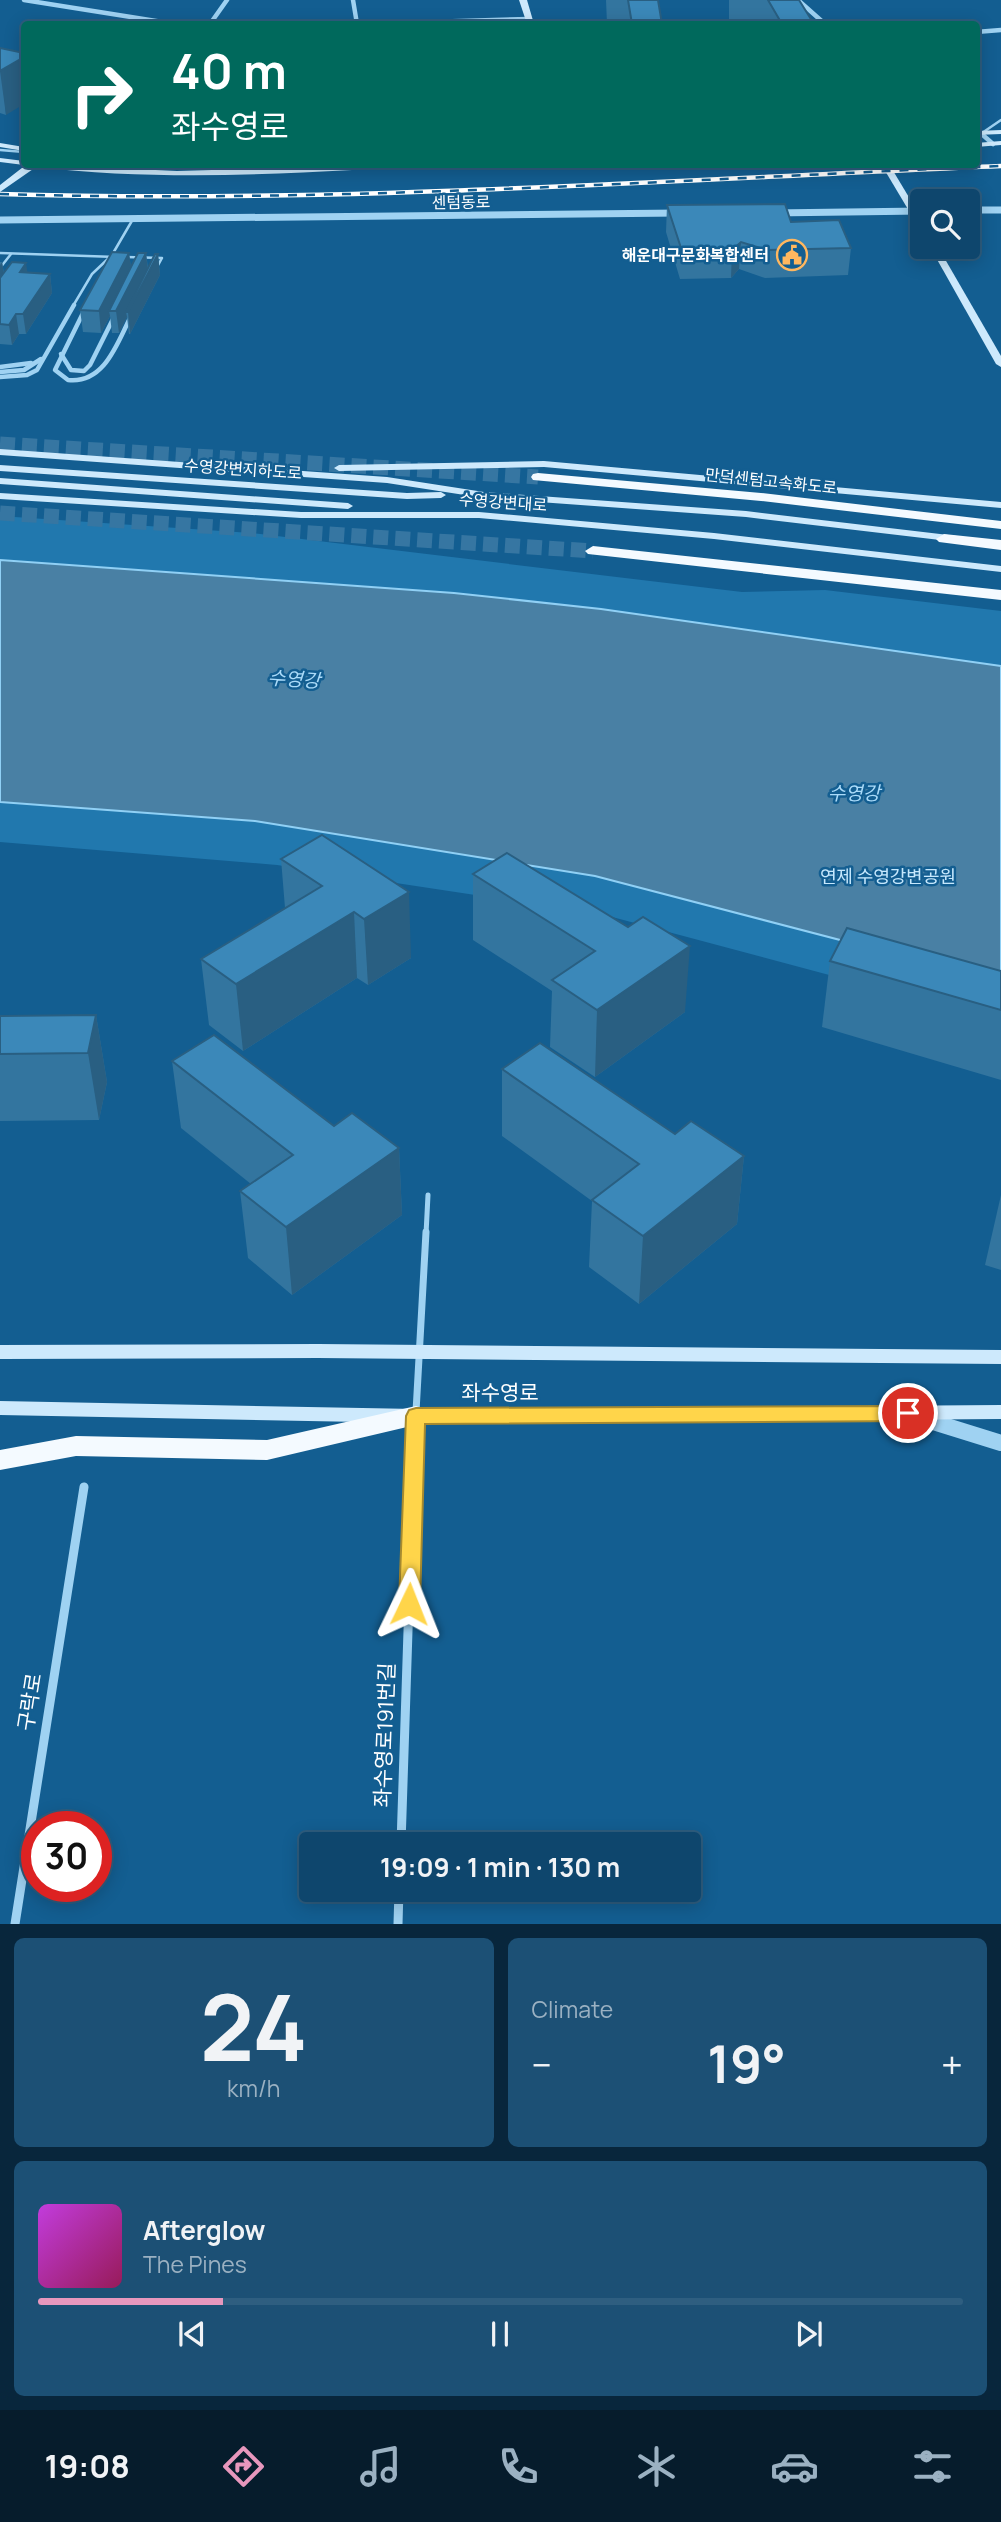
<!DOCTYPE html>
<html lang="en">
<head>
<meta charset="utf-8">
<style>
  :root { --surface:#0e466d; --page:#1c5075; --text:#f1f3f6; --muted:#9bb1c2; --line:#2e5e80; --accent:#e797bd }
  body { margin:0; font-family:Manrope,"Noto Sans KR",sans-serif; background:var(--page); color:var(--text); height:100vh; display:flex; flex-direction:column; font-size:26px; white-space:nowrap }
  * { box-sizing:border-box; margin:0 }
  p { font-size:23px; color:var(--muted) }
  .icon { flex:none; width:38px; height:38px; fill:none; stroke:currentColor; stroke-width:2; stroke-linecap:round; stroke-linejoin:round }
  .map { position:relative; height:1924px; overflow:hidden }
  .drawer { display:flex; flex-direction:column; gap:14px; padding:14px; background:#08263c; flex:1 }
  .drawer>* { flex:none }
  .banner { position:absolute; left:21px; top:21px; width:959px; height:147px; border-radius:7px; box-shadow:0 4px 18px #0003,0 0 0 2px var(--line); background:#00695c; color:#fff; overflow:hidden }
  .tools { position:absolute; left:910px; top:189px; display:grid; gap:14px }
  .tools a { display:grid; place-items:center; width:70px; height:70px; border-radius:7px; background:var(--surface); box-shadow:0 4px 18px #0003,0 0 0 2px var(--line); font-size:35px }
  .speed { position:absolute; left:21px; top:1811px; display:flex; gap:14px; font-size:35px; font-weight:700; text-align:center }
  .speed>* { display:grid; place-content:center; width:91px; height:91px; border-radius:50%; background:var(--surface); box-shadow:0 4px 18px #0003,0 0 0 2px var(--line); line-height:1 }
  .speed .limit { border:10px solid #d22; background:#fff; color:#111 }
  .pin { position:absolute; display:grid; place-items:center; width:60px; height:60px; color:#fff; margin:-30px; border:4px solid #fff; border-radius:50%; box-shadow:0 2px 7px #0007 }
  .me { position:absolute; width:77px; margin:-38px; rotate:2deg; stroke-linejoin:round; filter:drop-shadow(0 0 5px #0008) }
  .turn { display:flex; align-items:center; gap:24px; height:147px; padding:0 35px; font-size:32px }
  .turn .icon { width:91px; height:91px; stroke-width:2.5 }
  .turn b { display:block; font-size:49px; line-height:60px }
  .big { font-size:52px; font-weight:700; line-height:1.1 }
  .drawer .widget { flex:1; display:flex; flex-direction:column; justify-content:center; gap:10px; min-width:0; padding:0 24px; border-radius:10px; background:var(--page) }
  .drawer .dial { align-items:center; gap:0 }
  .dial b { font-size:91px; line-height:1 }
  .song { display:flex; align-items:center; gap:21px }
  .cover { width:84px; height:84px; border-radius:10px; background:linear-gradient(135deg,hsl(290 70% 55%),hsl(330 70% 35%)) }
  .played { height:7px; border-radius:4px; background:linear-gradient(90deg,var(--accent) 20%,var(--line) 20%) }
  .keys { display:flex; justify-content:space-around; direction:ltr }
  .heat { display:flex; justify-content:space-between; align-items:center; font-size:38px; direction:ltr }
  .drawer .tiles { flex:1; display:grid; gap:14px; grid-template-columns:1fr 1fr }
  .widget:last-child { grid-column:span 2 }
  .trip { position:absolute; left:299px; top:1832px; width:402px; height:70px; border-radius:7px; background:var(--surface); box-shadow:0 4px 18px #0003,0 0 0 2px var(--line); font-weight:700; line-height:70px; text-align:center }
  .dock { display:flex; height:112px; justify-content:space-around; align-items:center; background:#061c2c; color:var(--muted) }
  .dock .icon { width:49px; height:49px }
  .dock .active { color:var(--accent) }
  .dock b { font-size:32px; color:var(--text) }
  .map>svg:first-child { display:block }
  .green { fill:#2178ae }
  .water { fill:#4980a4; stroke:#90d0f5; stroke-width:2 }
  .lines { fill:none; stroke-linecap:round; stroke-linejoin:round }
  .trunk-tunnel { stroke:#3676a2; stroke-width:15; stroke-dasharray:15 7; stroke-linecap:butt }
  .service-far3 { stroke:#9fd2f2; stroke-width:2.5 }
  .service-far2 { stroke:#9fd2f2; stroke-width:4.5 }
  .service-far1 { stroke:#9fd2f2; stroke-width:5 }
  .service { stroke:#9fd2f2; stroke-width:7 }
  .minor-far1 { stroke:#9fd2f2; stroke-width:4.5 }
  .minor { stroke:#9fd2f2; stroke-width:9 }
  .tertiary-far1 { stroke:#9fd2f2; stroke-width:7 }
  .tertiary { stroke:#9fd2f2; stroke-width:16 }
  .secondary { fill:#cde9fc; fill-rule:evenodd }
  .trunk { fill:#f4faff; fill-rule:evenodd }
  .rail-casing { stroke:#fff; stroke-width:4.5 }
  .rail { stroke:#135e91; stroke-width:2.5; stroke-dasharray:9; stroke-linecap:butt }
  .wall { fill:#33759f }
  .shaded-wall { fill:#295f82 }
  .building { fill:#3b88b9; stroke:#295f82; stroke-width:2 }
  .route { fill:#ffd54a; stroke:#a68a30; stroke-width:2 }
  .labels { text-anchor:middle; stroke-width:5; stroke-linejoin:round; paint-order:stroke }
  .far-street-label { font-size:16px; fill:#fff; stroke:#135e91 }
  .far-poi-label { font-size:16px; font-weight:bold; fill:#fff; stroke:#135e91; text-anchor:end }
  .park-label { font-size:18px; fill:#c6e8fd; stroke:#135e91 }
  .water-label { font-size:19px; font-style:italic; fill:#abdbf9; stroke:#135e91 }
  .near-street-label { font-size:21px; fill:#fff; stroke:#135e91 }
</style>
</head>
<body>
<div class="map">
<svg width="1001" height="1924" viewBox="0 0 1001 1924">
  <rect width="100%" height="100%" fill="#135e91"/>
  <!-- green -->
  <polygon class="green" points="0,516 251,533 742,592 825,590 1001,611 1001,1021 601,914 277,865 0,842"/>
  <!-- water -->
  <polygon class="water" points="0,560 454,593 601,609 1001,666 1001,982 595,876 255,821 0,802"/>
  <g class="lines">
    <!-- trunk-tunnel -->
    <g class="trunk-tunnel">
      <polyline points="0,444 538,477"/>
      <polyline points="0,513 593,551"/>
    </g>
    <!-- service-far3 -->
    <g class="service-far3">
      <polyline points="982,133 1001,120"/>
      <polyline points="0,150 24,152"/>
      <polyline points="0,253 116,257"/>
      <polyline points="112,255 133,219"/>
      <polyline points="126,257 162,258 156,269"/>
      <polyline points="0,268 11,254"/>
      <polyline points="73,306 92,274 111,256"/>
    </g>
    <!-- service-far2 -->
    <g class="service-far2">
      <path d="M84,311L55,370L68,380C104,384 117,344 130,318"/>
      <polyline points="61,354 71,370 84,371 90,365 113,319"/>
      <polyline points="0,367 31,363"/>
      <polyline points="0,372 24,370 41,359"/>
      <polyline points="0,377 27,375 37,370 74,305"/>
    </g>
    <!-- service-far1 -->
    <polyline class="service-far1" points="426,1234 428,1195"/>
    <!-- service -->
    <polyline class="service" points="416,1412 426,1232"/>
    <!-- minor-far1 -->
    <g class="minor-far1">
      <polyline points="24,0 175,24"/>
      <polyline points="353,0 357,24"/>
      <polyline points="798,0 825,24"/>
      <polyline points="210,24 227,0"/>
      <polyline points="361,24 529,19"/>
      <polyline points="976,32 1001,30"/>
      <polyline points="976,129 993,144"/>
    </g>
    <!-- minor -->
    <g class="minor">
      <polyline points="401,1844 415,1418"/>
      <polyline points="15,1924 84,1487"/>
      <polyline points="398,1924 399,1890"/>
    </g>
    <!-- tertiary-far1 -->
    <g class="tertiary-far1">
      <polyline points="968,210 1001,210"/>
      <polyline points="772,213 922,211"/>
      <polyline points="0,220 680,213"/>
    </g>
    <!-- tertiary -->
    <polyline class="tertiary" points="911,1415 1001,1443"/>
    <!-- secondary -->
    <g class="secondary">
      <polygon points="519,0 527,0 534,24 527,24"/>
      <polygon points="1001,130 1001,134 976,135 976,131"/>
      <polygon points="1001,141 1001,145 976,147 976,143"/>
      <polygon points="0,143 24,147 24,151 0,147"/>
      <polygon points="0,158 24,161 24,164 27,164 24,165 0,162"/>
      <path d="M27,164L177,171L426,164C411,171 370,169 352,170C246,176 141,179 36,167L0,192V185Z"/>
      <polygon points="881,164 889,164 922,219 922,229 918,226"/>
      <polygon points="930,247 938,247 1001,356 1001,367 996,364"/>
      <polygon points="0,449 387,477 484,492 746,511 957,536 962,539 957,542 746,517 484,498 387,483 0,455"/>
      <polygon points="544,461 1001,502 1001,508 544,467 339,471 334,468 339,465"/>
      <polygon points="0,465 407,493 441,492 446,495 441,498 407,499 0,471"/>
      <polygon points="0,478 348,503 353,506 348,509 0,484"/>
      <polygon points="0,493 301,512 479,512 714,533 1001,566 1001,572 714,539 479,518 301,518 0,499"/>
      <polygon points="318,1344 1001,1350 1001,1364 318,1358 0,1359 0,1345"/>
      <polygon points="0,1401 416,1409 1001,1405 1001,1419 416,1423 0,1415"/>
    </g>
    <!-- trunk -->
    <g class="trunk">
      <polygon points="538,473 761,493 1001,521 1001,529 761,501 533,480 531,477 533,474"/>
      <polygon points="944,534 1001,540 1001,550 939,542 936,539"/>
      <polygon points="593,546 1001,590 1001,600 588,554 585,551"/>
      <polygon points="416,1406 424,1409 428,1416 424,1423 267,1460 76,1456 0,1470 0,1450 76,1436 267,1440"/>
    </g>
    <!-- rail casing -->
    <g class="rail-casing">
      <path id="rail" d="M0,194C334,204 668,180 1001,166"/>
    </g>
    <!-- rail -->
    <use href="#rail" class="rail"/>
  </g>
  <!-- wall -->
  <g class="wall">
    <polygon points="606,0 658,0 662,24 607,24"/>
    <polygon points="729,0 799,0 814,24 729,24"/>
    <polygon points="0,48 6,115 0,113"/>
    <polygon points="667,205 791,222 851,248 848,275 765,278 739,269 731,278 680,279 666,232"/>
    <polygon points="129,253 131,268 146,253 148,268 158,254 160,275 130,334 129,334 127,317 119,333 112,333 110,316 101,333 83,332 80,310"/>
    <polygon points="0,262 2,262 4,273 50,274 52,293 26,334 19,334 12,345 0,344"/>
    <polygon points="322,835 411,958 368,985 357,978 243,1051 209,1025 201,959 285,908 281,859"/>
    <polygon points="507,853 685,1012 595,1077 550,1047 552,991 473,940 473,874"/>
    <polygon points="830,961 1001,971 1001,1080 822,1027"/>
    <polygon points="96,1015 107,1082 99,1120 0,1121 0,1016"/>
    <polygon points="172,1061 334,1126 399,1148 402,1215 292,1295 248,1258 240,1191 251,1184 181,1128"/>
    <polygon points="502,1069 675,1134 744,1156 737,1224 639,1304 589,1267 592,1201 502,1136"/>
    <polygon points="1001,1195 1001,1270 985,1265"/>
  </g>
  <!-- shaded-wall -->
  <g class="shaded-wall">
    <polygon points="24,57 24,104 6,115 0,71"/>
    <polygon points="741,242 739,269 731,278 732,250"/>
    <polygon points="129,253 132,274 109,311 110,316 101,333 99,311"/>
    <polygon points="146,253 148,272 158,254 160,275 130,334 128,312 126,312 127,317 119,333 116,311"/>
    <polygon points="2,262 5,281 0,288 0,265"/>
    <polygon points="26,263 29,282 20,272"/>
    <polygon points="50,274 52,293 26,334 23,314"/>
    <polygon points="16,314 19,334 12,345 9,325"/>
    <polygon points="409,892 411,958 368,985 364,919"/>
    <polygon points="354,912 357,978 243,1051 236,984"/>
    <polygon points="690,946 685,1012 595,1077 597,1010"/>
    <polygon points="96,1015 107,1082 99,1120 88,1053"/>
    <polygon points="399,1148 402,1215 292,1295 286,1227"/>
    <polygon points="744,1156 737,1224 639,1304 643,1236"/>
  </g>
  <!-- building -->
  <g class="building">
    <polygon points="628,0 658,0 662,24 632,24"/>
    <polygon points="768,0 799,0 814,24 782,24"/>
    <polygon points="0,48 24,53 24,57 0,71"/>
    <polygon points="785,204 791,222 839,220 851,248 767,250 741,242 732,250 682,251 667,205"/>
    <polygon points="112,252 129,253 99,311 80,310"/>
    <polygon points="138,253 146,253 116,311 109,311"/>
    <polygon points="155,254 158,254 128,312 126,312"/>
    <polygon points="12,262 26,263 20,272 50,274 23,314 16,314 9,325 0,324 0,278"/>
    <polygon points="322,835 409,892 364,919 354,912 236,984 201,959 322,886 281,859"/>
    <polygon points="507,853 628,927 643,917 690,946 597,1010 552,980 595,951 473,874"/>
    <polygon points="847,928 1001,971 1001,1010 830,961"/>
    <polygon points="96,1015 88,1053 0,1054 0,1016"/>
    <polygon points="214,1035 334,1126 352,1113 399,1148 286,1227 240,1191 293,1155 172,1061"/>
    <polygon points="540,1043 675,1134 691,1121 744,1156 643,1236 592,1200 639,1164 502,1069"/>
  </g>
  <!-- route -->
  <polygon class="route" points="908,1406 915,1408 918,1413 915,1419 908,1421 425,1424 420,1604 417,1610 409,1613 402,1610 399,1604 406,1416 409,1410 416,1408"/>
  <!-- icons -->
  <defs>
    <g id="civic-ring" transform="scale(1.575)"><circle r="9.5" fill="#135e91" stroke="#ffb75f" stroke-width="1.5"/><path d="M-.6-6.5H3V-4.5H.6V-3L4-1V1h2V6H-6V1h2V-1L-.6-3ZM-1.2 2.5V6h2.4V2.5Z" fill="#ffb75f"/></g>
  </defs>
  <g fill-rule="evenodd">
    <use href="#civic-ring" x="792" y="255"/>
  </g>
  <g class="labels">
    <!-- far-street labels -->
    <g class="far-street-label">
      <text transform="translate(461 202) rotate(-1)" y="6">센텀동로</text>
      <text transform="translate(243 469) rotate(4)" y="6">수영강변지하도로</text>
      <text transform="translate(771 481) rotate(6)" y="6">만덕센텀고속화도로</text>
      <text transform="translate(503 502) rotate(4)" y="6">수영강변대로</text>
    </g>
    <!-- far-poi labels -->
    <g class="far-poi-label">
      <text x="769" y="261">해운대구문화복합센터</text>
    </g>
    <!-- park labels -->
    <g class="park-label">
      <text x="888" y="883">연제 수영강변공원</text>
    </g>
    <!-- water labels -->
    <g class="water-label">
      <text transform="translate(294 679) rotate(4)" y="7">수영강</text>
      <text x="854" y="800">수영강</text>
    </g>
    <!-- near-street labels -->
    <g class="near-street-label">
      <text x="500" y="1400">좌수영로</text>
      <text transform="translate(30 1702) rotate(-81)" y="7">구락로</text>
      <text transform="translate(385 1735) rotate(-88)" y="7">좌수영로191번길</text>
    </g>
  </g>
</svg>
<div class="tools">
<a><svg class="icon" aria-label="search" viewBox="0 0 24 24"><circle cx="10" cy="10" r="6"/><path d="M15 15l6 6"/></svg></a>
</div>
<div class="speed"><div class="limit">30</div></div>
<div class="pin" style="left:908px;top:1413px;background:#d93025"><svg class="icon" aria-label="arrive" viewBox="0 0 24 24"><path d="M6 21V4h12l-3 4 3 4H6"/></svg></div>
<svg class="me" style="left:409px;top:1604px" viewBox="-20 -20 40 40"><path d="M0-17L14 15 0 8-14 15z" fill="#ffd54a" stroke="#fff" stroke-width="4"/></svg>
<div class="trip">19:09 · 1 min · 130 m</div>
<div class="banner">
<div class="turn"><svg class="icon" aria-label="right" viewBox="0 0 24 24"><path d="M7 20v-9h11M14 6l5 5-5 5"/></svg><div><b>40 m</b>좌수영로</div></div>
</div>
</div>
<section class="drawer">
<div class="tiles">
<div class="widget dial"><b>24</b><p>km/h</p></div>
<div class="widget"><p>Climate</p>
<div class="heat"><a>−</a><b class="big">19°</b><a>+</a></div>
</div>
<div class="widget">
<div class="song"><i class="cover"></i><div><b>Afterglow</b><p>The Pines</p></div></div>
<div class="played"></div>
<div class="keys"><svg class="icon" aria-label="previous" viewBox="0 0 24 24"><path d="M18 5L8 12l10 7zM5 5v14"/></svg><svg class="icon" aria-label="pause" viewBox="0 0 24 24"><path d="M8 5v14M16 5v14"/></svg><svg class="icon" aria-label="next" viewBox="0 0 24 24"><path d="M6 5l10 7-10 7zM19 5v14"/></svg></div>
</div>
</div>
</section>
<nav class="dock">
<b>19:08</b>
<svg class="icon active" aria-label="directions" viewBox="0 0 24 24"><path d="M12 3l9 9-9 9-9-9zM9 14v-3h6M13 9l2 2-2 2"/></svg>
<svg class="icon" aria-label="music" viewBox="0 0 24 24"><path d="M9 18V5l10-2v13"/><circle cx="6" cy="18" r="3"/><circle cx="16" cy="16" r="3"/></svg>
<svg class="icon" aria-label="phone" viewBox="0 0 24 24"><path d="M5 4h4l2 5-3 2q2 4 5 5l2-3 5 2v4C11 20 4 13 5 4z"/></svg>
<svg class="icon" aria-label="climate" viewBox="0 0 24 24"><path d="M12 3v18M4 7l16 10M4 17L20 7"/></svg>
<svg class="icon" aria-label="car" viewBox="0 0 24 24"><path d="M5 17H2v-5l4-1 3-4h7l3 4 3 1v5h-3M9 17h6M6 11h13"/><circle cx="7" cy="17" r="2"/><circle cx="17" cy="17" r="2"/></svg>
<svg class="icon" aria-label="filters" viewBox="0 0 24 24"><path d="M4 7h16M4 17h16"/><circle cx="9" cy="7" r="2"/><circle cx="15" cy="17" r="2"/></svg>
</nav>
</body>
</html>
